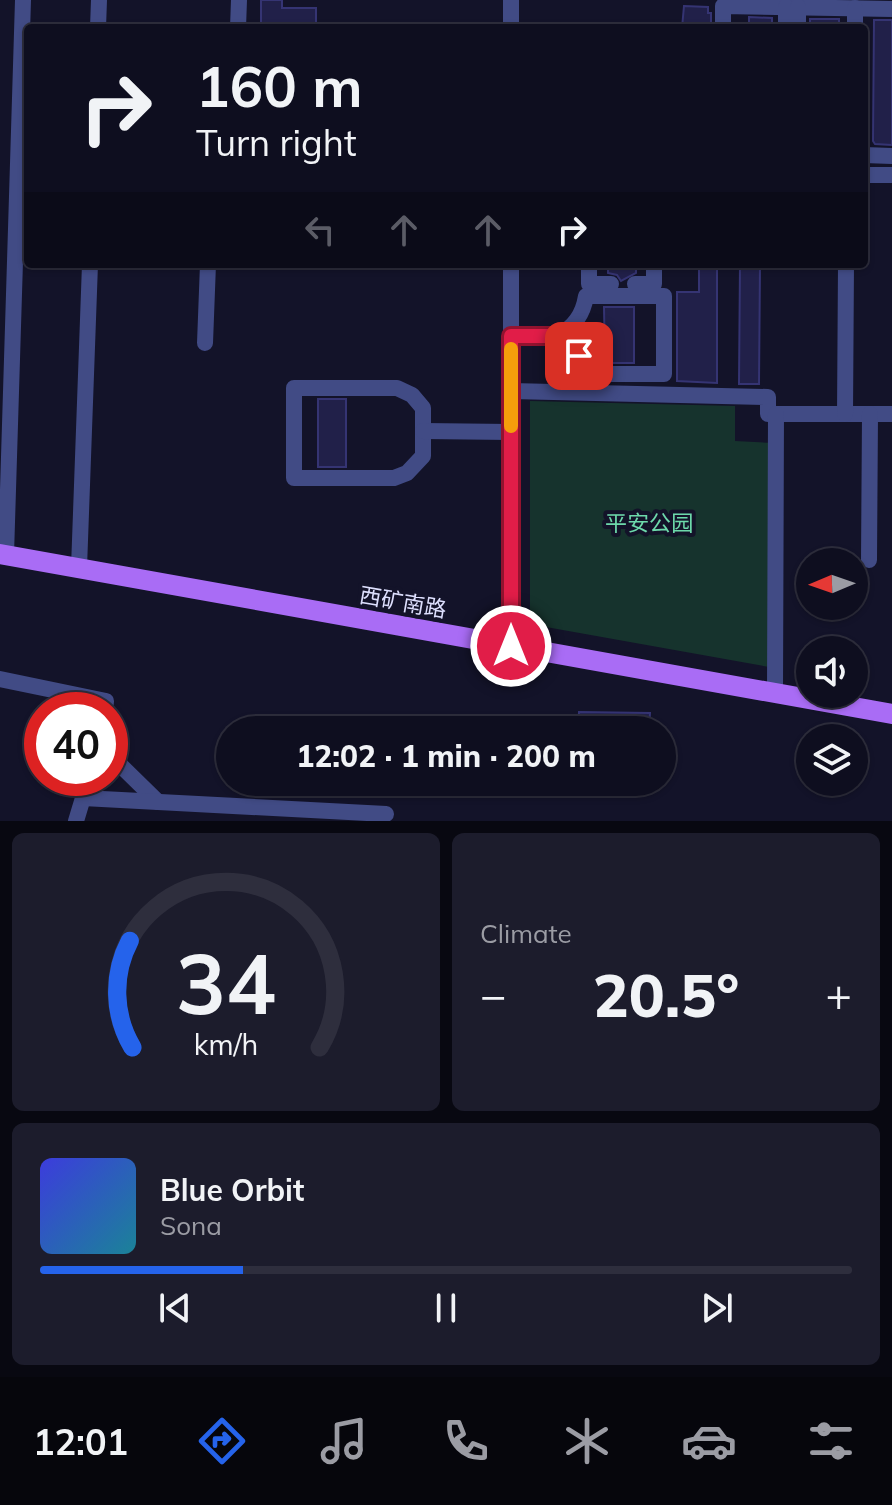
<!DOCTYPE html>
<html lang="en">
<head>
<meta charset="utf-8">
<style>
  :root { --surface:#0e0e1f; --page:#1c1c2c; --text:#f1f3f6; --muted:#9b9ca4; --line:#2e2e3d; --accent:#2563eb }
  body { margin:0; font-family:Mulish,"Noto Sans SC",sans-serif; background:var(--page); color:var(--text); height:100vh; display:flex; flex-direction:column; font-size:30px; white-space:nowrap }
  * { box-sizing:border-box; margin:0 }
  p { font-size:26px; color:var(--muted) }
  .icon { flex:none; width:44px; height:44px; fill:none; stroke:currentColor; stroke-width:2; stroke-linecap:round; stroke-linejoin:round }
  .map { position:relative; height:821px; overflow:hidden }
  .side { display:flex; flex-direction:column; gap:12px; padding:12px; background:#080811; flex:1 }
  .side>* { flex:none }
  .banner { position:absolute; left:24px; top:24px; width:844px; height:244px; border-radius:8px; box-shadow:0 2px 6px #0004,0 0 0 2px var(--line); background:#0e0e1f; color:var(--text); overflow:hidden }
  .needle { width:52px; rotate:268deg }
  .tools { position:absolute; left:796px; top:548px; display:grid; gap:16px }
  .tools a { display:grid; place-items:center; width:72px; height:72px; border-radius:50%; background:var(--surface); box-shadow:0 2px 6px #0004,0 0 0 2px var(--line); font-size:40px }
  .speed { position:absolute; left:24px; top:692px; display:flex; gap:16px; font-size:40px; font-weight:700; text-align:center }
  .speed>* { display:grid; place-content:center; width:104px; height:104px; border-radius:50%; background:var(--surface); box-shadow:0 2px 6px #0004,0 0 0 2px var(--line); line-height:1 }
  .speed .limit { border:12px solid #d22; background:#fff; color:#111 }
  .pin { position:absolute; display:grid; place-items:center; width:68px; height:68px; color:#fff; margin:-34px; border-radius:16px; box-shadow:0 4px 12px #0006 }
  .me { position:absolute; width:88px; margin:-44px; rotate:0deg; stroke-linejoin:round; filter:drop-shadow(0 0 6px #0008) }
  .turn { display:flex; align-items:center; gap:28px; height:168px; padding:0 40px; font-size:36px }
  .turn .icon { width:104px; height:104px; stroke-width:2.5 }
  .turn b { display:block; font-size:56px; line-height:68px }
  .lanes { display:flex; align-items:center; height:76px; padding:0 40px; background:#0003; justify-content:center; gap:40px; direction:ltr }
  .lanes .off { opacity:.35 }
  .big { font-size:60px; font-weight:800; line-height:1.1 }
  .side .tile { flex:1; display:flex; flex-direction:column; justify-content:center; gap:12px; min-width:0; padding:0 28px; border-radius:12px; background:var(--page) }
  .side .dial { align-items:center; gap:0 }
  .dial svg { height:208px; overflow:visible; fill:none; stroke:var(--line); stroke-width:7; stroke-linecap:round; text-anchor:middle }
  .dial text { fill:var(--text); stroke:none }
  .song { display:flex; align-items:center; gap:24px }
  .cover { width:96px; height:96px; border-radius:12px; background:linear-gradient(135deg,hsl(240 70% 55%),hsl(190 70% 35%)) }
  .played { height:8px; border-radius:4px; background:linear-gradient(90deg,var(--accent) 25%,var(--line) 25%) }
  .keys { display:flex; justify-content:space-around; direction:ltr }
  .heat { display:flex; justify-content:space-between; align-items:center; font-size:44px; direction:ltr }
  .side .tiles { flex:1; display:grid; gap:12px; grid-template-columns:1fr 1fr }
  .tile:last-child { grid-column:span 2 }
  .trip { position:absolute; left:216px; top:716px; width:460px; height:80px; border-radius:40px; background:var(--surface); box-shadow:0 2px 6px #0004,0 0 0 2px var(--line); font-weight:800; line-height:80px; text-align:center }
  .menu { display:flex; height:128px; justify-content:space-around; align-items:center; background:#06060c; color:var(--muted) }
  .menu .icon { width:56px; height:56px }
  .menu .current { color:var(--accent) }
  .menu b { font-size:36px; color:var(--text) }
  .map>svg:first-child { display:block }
  .green { fill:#16332d }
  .building { fill:#212049; stroke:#353473; stroke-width:2 }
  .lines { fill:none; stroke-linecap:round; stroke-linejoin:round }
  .minor { stroke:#414b85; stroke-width:16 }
  .major { stroke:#a96cf5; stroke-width:20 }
  .route-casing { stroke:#92132f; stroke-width:20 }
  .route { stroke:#e11d48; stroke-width:14 }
  .slow { stroke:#f59e0b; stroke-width:14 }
  .labels { text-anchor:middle; stroke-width:8; stroke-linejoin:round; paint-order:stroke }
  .park-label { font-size:22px; fill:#6dd9ab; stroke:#131329 }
  .street-label { font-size:22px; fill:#dddffd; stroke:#131329 }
</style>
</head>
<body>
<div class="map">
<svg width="892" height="821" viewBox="0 0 892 821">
  <rect width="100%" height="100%" fill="#131329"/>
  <!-- green -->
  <polygon class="green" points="530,401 735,406 735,441 773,443 769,667 546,627 535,621 530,610"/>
  <!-- building -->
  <g class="building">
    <polygon points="261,0 282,0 282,8 316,8 316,24 261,23"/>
    <polygon points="684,6 708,7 708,13 711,13 711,28 682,28"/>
    <polygon points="749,17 772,18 772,28 749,28"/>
    <rect x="810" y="19" width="29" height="9"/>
    <polygon points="874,20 892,20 892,145 875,144 873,141"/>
    <polygon points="608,264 636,264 636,273 621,281 617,275 608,273"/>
    <polygon points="699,264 717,264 717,383 677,381 677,292 699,292"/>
    <polygon points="740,264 760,264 759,384 739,384"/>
    <polygon points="604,307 634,307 634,363 605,363"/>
    <rect x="318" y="399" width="28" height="68"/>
    <polygon points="579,712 650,713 649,730 578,730"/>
  </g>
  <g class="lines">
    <!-- minor -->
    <g class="minor">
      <polyline points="98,28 99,0"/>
      <polyline points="238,28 239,0"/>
      <polyline points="511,28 511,0"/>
      <polyline points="723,28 723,6 892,9"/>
      <polyline points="786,28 786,7"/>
      <polyline points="798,28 798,7"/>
      <polyline points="855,28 855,8"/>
      <polyline points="864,155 892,156"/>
      <polyline points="864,175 892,175"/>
      <polyline points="511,264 511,646"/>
      <polyline points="589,264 589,284 611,284"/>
      <polyline points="635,284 654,284 654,264"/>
      <path d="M511,336H558L579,356L586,374H664V296H586C583,315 574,327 558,336"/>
      <polyline points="205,343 208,264"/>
      <polygon points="294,388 397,388 412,395 423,408 423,456 407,473 394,478 294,478"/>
      <polyline points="511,391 768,397 768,414 892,414"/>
      <polyline points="845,414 846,264"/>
      <polyline points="423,431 511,432"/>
      <polyline points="6,555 23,0"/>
      <polyline points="869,560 870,414"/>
      <polyline points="79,568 90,264"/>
      <polyline points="0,679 106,701 105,710"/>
      <polyline points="775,693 776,414"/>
      <polyline points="110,755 158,802"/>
      <polyline points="83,798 386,814"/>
      <polyline points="76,821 89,778"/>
    </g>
    <!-- major -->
    <polyline class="major" points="0,554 892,714"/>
  </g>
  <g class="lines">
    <!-- route casing -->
    <g class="route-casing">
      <polyline id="route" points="511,646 511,336 558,336 579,356"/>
    </g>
    <!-- route -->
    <use href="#route" class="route"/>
    <!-- slow -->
    <polyline class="slow" points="511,349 511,426"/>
  </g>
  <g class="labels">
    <!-- park labels -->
    <g class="park-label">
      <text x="649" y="531">平安公园</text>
    </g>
    <!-- street labels -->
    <g class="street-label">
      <text transform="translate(403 602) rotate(10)" y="8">西矿南路</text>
    </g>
  </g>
</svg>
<div class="tools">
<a><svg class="needle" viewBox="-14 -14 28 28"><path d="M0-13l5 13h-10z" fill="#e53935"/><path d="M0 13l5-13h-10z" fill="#9b9ca4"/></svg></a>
<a><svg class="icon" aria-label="sound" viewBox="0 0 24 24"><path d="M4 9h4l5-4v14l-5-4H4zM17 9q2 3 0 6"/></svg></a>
<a><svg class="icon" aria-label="layers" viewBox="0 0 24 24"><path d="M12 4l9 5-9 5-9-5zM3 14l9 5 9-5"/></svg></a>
</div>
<div class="speed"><div class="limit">40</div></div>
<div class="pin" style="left:579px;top:356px;background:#d93025"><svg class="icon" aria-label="arrive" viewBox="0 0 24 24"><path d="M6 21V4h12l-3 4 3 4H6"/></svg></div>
<svg class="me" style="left:511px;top:646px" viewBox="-20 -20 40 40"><circle r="17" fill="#e11d48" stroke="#fff" stroke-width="3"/><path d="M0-11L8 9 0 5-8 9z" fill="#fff"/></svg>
<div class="trip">12:02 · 1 min · 200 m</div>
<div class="banner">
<div class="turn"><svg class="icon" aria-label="right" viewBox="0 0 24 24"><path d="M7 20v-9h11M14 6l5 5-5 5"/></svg><div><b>160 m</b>Turn right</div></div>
<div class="lanes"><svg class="icon off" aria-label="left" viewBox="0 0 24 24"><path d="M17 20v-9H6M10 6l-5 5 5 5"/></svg><svg class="icon off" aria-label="ahead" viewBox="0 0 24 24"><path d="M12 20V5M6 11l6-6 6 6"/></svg><svg class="icon off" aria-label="ahead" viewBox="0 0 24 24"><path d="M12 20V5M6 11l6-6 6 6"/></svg><svg class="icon" aria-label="right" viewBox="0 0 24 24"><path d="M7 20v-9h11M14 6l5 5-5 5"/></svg></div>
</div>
</div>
<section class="side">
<div class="tiles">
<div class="tile dial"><svg viewBox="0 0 100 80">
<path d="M14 69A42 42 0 1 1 86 69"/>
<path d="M14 69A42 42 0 0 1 13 28" stroke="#2563eb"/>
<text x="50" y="56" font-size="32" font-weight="700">34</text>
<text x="50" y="72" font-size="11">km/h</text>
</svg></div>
<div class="tile"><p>Climate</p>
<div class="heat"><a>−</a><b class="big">20.5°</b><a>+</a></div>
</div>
<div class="tile">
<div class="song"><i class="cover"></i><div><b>Blue Orbit</b><p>Sona</p></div></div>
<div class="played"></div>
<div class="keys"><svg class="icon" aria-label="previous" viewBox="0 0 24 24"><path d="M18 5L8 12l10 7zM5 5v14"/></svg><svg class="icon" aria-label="pause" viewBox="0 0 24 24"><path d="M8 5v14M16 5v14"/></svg><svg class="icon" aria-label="next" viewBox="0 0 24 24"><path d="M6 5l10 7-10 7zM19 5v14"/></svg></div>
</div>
</div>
</section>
<nav class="menu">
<b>12:01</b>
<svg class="icon current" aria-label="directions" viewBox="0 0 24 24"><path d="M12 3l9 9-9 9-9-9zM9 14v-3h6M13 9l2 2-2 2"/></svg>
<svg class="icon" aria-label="music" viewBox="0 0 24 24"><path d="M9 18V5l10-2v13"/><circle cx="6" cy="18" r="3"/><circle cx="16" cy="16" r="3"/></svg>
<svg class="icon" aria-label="phone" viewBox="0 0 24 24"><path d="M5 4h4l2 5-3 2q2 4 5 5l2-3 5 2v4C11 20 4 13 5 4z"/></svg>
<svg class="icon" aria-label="climate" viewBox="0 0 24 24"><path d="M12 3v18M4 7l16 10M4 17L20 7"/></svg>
<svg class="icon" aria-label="car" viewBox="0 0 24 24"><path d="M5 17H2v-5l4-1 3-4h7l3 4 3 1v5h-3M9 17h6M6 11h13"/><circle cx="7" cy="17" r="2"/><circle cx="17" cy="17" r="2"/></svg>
<svg class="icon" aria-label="filters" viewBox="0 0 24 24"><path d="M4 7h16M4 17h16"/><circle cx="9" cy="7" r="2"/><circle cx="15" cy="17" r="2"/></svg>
</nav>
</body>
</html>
